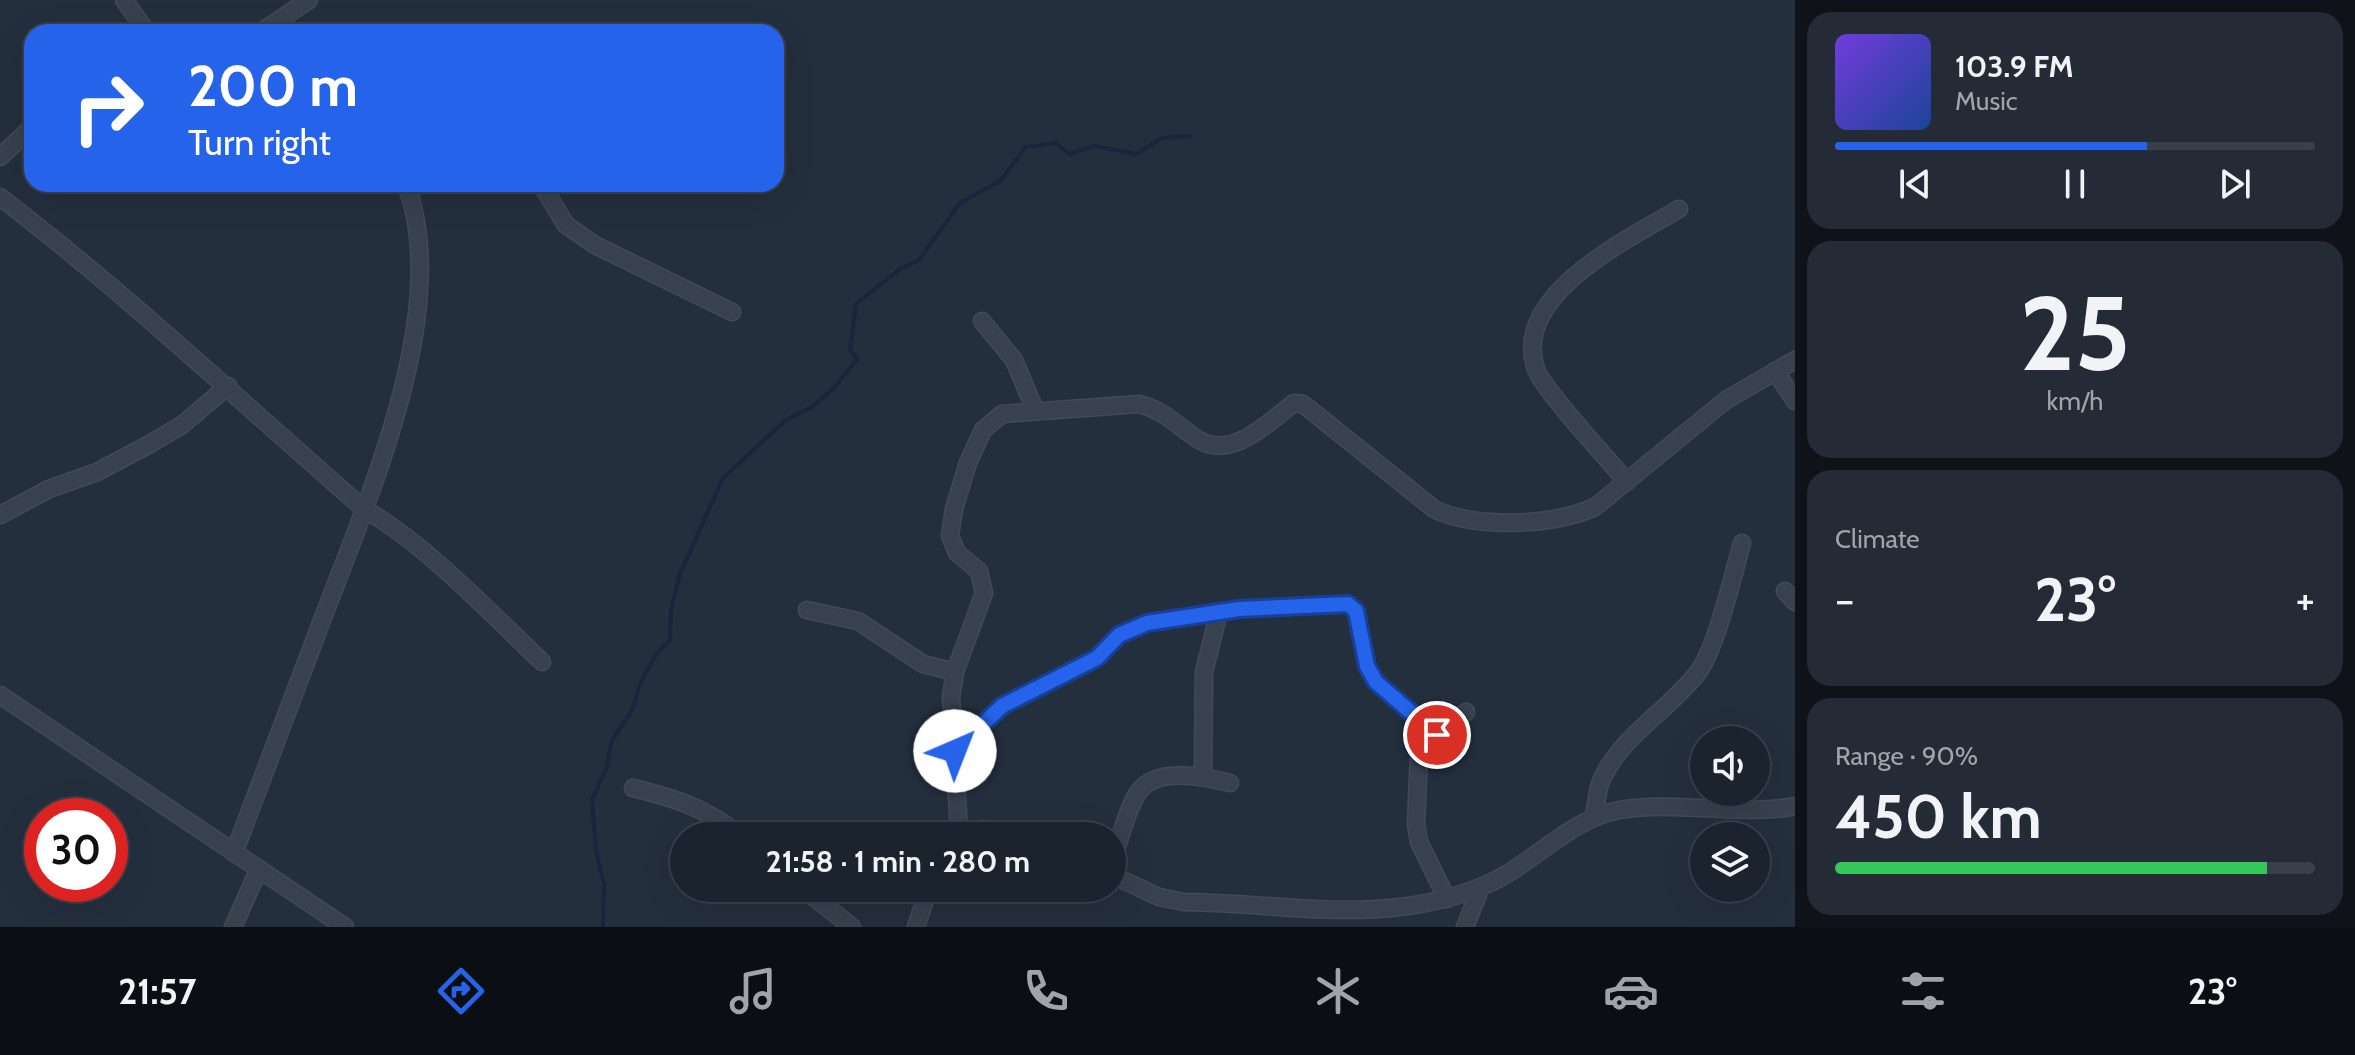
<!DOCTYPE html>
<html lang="en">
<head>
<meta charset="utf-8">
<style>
  :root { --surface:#1b232e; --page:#242b36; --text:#f1f3f6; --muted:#a0a4aa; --line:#39404a; --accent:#2563eb }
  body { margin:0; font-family:Cabin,sans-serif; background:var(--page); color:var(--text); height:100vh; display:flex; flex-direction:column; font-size:30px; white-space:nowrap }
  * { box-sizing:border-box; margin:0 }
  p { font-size:26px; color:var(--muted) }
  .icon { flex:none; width:44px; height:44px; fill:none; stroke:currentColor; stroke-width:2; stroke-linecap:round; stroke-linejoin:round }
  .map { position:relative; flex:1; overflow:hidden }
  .panel { display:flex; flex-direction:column; gap:12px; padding:12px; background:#0f1319; width:560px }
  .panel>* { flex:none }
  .top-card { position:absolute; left:24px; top:24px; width:760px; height:168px; border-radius:24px; box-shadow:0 8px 32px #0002,0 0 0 2px var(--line); background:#2563eb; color:#fff; overflow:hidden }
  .controls { position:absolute; left:1690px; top:726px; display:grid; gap:16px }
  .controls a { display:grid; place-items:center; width:80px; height:80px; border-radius:50%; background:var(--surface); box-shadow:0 8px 32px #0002,0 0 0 2px var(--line); font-size:40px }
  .speed { position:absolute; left:24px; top:798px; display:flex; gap:16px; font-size:40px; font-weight:700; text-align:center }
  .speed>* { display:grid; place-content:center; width:104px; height:104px; border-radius:50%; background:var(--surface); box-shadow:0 8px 32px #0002,0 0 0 2px var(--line); line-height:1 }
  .speed .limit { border:12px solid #d22; background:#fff; color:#111 }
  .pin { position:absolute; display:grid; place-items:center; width:68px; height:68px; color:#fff; margin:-34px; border:4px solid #fff; border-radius:50%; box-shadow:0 2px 8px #0007 }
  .me { position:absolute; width:88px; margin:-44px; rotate:44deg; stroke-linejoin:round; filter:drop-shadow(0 0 6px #0008) }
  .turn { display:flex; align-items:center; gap:28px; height:168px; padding:0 32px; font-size:36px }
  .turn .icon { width:104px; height:104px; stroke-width:2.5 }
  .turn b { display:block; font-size:56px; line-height:68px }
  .big { font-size:60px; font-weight:700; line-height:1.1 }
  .panel .tile { flex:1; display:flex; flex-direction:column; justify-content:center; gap:12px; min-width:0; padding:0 28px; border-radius:24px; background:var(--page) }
  .panel .dial { align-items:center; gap:0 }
  .dial b { font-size:104px; line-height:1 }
  .song { display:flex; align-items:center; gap:24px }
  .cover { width:96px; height:96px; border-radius:12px; background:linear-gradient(135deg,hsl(260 70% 55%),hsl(220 70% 35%)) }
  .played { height:8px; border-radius:4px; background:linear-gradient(90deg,var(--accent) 65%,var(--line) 65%) }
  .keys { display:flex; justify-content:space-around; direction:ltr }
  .heat { display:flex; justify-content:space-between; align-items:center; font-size:44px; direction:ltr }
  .charge { height:12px; border-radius:6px; background:linear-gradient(90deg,#34c759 90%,var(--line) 0) }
  .trip { position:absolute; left:670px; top:822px; width:456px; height:80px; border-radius:40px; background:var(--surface); box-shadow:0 8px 32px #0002,0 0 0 2px var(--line); font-weight:700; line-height:80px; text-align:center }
  .dock { display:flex; height:128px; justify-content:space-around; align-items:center; background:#0b0e12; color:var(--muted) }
  .dock .icon { width:56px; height:56px }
  .dock .on { color:var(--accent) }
  .dock b { font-size:36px; color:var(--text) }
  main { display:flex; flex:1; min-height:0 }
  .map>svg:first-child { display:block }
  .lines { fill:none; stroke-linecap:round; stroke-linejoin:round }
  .stream { stroke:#17263c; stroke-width:4 }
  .minor-casing { stroke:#414a57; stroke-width:19 }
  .minor { stroke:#38414e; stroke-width:16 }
  .route-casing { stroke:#184099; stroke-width:20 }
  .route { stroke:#2563eb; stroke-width:14 }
</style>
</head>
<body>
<main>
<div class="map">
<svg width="1795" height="927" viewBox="0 0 1795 927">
  <rect width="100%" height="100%" fill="#242f3e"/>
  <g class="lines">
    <!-- stream -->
    <polyline class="stream" points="603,927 604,884 596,851 592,800 606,769 612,740 632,711 640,684 656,654 670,640 671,609 680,574 723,478 786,420 812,407 833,389 857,359 850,350 856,304 900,269 919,260 960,203 1000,181 1026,147 1056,143 1069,154 1094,146 1136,154 1162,138 1190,136"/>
    <!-- minor casing -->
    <g class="minor-casing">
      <g id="minor">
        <polyline points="124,0 147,32"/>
        <polyline points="261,32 309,0"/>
        <polyline points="0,157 32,127"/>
        <polyline points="541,184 566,225 595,245 732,312"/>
        <path d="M0,197C127,294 243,404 364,509C423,542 492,614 542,662"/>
        <polyline points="982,321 1014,360 1035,410"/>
        <polyline points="1775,371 1795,401"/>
        <path d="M1627,482C1609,460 1543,390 1536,369C1510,295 1630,238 1679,209"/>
        <polyline points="0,515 49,489 97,472 148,445 182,425 228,386"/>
        <polyline points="1785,591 1795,602"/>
        <polyline points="807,610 858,621 923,664 955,672"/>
        <polyline points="0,695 345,927"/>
        <polyline points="955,751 1002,706 1097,658 1119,635 1147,623 1239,609 1348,604 1356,611 1367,666 1376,682 1437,735"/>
        <polyline points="1203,777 1204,672 1219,612"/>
        <path d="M633,788C674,798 707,808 740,836"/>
        <path d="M1594,817C1596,805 1597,792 1601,781C1621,735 1670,710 1699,671C1717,645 1733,575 1742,543"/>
        <polyline points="959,831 983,829 1017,836"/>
        <path d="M956,836L959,831L951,697L955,672L984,593L979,571L957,553L950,536L954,509L968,463L983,430L1002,414L1139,404C1164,410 1177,426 1199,440C1232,460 1269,422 1294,403L1303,404L1434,509C1475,529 1553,526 1595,507L1726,400L1795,360"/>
        <path d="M234,853C264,773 294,694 324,615C369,496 453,308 406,184"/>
        <path d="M1112,858C1122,837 1125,814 1137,794C1155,765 1203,777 1230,783"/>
        <path d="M1112,875L1159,897L1184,902C1287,903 1384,927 1483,886C1532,866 1567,820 1619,810C1676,800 1743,817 1795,806"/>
        <polyline points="802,888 852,927"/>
        <polyline points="1447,899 1419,842 1416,824 1419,754 1422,747 1466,712"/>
        <polyline points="233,927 259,869"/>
        <polyline points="916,927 929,888"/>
        <polyline points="1465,927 1481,887"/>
      </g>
    </g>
    <!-- minor -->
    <use href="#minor" class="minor"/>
  </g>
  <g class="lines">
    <!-- route casing -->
    <g class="route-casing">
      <polyline id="route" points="955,751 1002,706 1097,658 1119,635 1147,623 1239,609 1348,604 1356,611 1367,666 1376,682 1437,735"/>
    </g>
    <!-- route -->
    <use href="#route" class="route"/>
  </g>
</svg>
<div class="controls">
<a><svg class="icon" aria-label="sound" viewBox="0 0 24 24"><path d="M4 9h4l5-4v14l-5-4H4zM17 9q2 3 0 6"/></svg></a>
<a><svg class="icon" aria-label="layers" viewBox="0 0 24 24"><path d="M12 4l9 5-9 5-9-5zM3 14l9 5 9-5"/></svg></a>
</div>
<div class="speed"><div class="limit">30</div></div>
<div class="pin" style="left:1437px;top:735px;background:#d93025"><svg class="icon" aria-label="arrive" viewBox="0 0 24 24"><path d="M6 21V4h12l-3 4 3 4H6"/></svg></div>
<svg class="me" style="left:955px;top:751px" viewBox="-20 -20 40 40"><circle r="19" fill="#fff"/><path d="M0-13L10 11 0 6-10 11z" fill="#2563eb"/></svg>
<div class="trip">21:58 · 1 min · 280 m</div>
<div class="top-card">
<div class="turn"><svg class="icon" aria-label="right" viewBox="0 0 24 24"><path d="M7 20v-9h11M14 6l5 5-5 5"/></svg><div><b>200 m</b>Turn right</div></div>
</div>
</div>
<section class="panel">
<div class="tile">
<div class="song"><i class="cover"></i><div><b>103.9 FM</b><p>Music</p></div></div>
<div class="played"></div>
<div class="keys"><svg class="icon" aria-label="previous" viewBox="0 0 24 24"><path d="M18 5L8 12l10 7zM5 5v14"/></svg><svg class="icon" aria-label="pause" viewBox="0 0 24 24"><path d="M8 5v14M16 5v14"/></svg><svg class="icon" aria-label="next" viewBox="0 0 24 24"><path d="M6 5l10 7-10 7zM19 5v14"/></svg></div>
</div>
<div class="tile dial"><b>25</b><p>km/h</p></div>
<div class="tile"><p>Climate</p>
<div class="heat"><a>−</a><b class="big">23°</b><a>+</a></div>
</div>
<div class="tile"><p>Range · 90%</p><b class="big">450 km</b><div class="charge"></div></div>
</section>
</main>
<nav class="dock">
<b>21:57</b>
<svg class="icon on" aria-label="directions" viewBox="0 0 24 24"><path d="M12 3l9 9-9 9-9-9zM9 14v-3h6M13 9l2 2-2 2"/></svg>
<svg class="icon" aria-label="music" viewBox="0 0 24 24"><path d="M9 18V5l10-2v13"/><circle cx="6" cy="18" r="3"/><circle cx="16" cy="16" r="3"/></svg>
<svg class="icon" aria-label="phone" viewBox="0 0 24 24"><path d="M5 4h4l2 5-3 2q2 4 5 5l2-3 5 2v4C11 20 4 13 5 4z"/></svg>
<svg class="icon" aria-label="climate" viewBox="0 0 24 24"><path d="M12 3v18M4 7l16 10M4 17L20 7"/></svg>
<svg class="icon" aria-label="car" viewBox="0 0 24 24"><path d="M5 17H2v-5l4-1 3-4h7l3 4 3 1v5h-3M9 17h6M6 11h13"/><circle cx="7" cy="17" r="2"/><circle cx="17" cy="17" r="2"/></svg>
<svg class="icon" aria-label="filters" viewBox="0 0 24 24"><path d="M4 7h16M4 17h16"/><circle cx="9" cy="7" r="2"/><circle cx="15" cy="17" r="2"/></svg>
<b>23°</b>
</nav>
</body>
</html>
